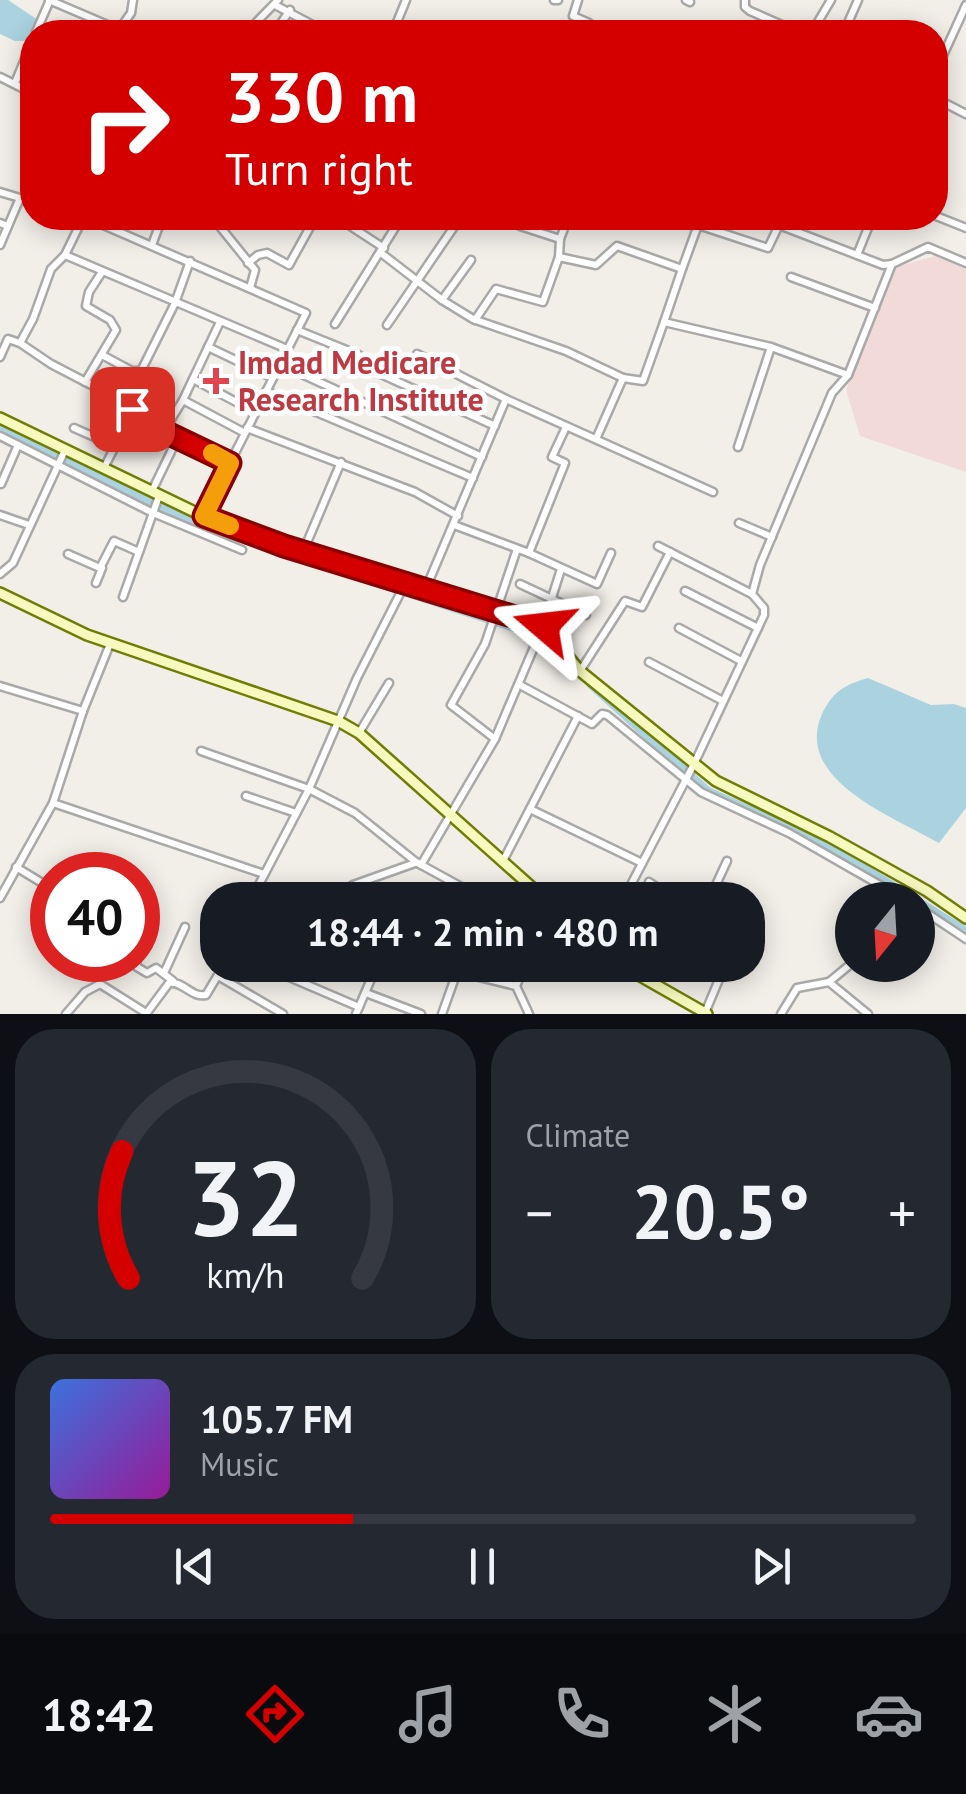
<!DOCTYPE html>
<html lang="en">
<head>
<meta charset="utf-8">
<style>
  :root { --surface:#171b24; --page:#242831; --text:#f1f3f6; --muted:#9ea1a6; --line:#363941; --accent:#d40000 }
  body { margin:0; font-family:"PT Sans",sans-serif; background:var(--page); color:var(--text); height:100vh; display:flex; flex-direction:column; font-size:38px; white-space:nowrap }
  * { box-sizing:border-box; margin:0 }
  p { font-size:32px; color:var(--muted) }
  .icon { flex:none; width:55px; height:55px; fill:none; stroke:currentColor; stroke-width:2; stroke-linecap:round; stroke-linejoin:round }
  .map { position:relative; height:1014px; overflow:hidden }
  .drawer { display:flex; flex-direction:column; gap:15px; padding:15px; background:#0d0f14; flex:1 }
  .drawer>* { flex:none }
  .top-card { position:absolute; left:20px; top:20px; width:928px; height:210px; border-radius:40px; box-shadow:0 5px 25px #0003; background:#d40000; color:#fff; overflow:hidden }
  .needle { width:65px; rotate:198deg }
  .fabs { position:absolute; left:835px; top:882px; display:grid; gap:20px }
  .fabs a { display:grid; place-items:center; width:100px; height:100px; border-radius:50%; background:var(--surface); box-shadow:0 5px 25px #0003; font-size:50px }
  .speed { position:absolute; left:30px; top:852px; display:flex; gap:20px; font-size:50px; font-weight:700; text-align:center }
  .speed>* { display:grid; place-content:center; width:130px; height:130px; border-radius:50%; background:var(--surface); box-shadow:0 5px 25px #0003; line-height:1 }
  .speed .limit { border:15px solid #d22; background:#fff; color:#111 }
  .pin { position:absolute; display:grid; place-items:center; width:85px; height:85px; color:#fff; margin:-42px; border-radius:20px; box-shadow:0 5px 15px #0006 }
  .me { position:absolute; width:110px; margin:-55px; rotate:287deg; stroke-linejoin:round; filter:drop-shadow(0 0 8px #0008) }
  .turn { display:flex; align-items:center; gap:35px; height:210px; padding:0 40px; font-size:45px }
  .turn .icon { width:130px; height:130px; stroke-width:2.5 }
  .turn b { display:block; font-size:70px; line-height:85px }
  .big { font-size:75px; font-weight:700; line-height:1.1 }
  .drawer .widget { flex:1; display:flex; flex-direction:column; justify-content:center; gap:15px; min-width:0; padding:0 35px; border-radius:40px; background:var(--page) }
  .drawer .dial { align-items:center; gap:0 }
  .dial svg { height:260px; overflow:visible; fill:none; stroke:var(--line); stroke-width:7; stroke-linecap:round; text-anchor:middle }
  .dial text { fill:var(--text); stroke:none }
  .song { display:flex; align-items:center; gap:30px }
  .cover { width:120px; height:120px; border-radius:15px; background:linear-gradient(135deg,hsl(220 70% 55%),hsl(300 70% 35%)) }
  .played { height:10px; border-radius:5px; background:linear-gradient(90deg,var(--accent) 35%,var(--line) 35%) }
  .keys { display:flex; justify-content:space-around; direction:ltr }
  .heat { display:flex; justify-content:space-between; align-items:center; font-size:55px; direction:ltr }
  .drawer .tiles { flex:1; display:grid; gap:15px; grid-template-columns:1fr 1fr }
  .widget:last-child { grid-column:span 2 }
  .trip { position:absolute; left:200px; top:882px; width:565px; height:100px; border-radius:40px; background:var(--surface); box-shadow:0 5px 25px #0003; font-weight:700; line-height:100px; text-align:center }
  .tab-bar { display:flex; height:160px; justify-content:space-around; align-items:center; background:#090b0e; color:var(--muted) }
  .tab-bar .icon { width:70px; height:70px }
  .tab-bar .on { color:var(--accent) }
  .tab-bar b { font-size:45px; color:var(--text) }
  .map>svg:first-child { display:block }
  .commercial { fill:#f2dad9 }
  .water { fill:#aad3df }
  .lines { fill:none; stroke-linecap:round; stroke-linejoin:round }
  .canal { stroke:#aad3df; stroke-width:8 }
  .street-casing { stroke:#a9a9a9; stroke-width:11 }
  .secondary-casing { stroke:#707d05; stroke-width:14 }
  .street { stroke:#fff; stroke-width:6 }
  .secondary { stroke:#f7fabf; stroke-width:9 }
  .route-casing { stroke:#8a0000; stroke-width:25 }
  .route { stroke:#d40000; stroke-width:18 }
  .slow { stroke:#f59e0b; stroke-width:18 }
  .health-dot { fill:#e0444e; stroke:#fff; stroke-width:4 }
  .labels { text-anchor:middle; stroke-width:10; stroke-linejoin:round; paint-order:stroke }
  .health-label { font-size:32px; font-weight:bold; fill:#be3a42; stroke:#fff; text-anchor:start }
</style>
</head>
<body>
<div class="map">
<svg width="966" height="1014" viewBox="0 0 966 1014">
  <rect width="100%" height="100%" fill="#f2efe9"/>
  <!-- commercial -->
  <polygon class="commercial" points="935,256 966,269 966,472 860,436 846,390 896,267"/>
  <!-- water -->
  <g class="water">
    <polygon points="0,0 8,0 38,20 27,41 15,41 0,34"/>
    <path d="M868,678L931,705L954,704L966,708V808L939,843C894,817 793,780 822,714C833,691 845,685 868,678Z"/>
  </g>
  <g class="lines">
    <!-- canal -->
    <g class="canal">
      <polyline points="0,426 197,525 539,636 576,671"/>
      <polyline points="590,684 708,791 825,844 966,931"/>
    </g>
    <!-- street casing -->
    <g class="street-casing">
      <g id="street">
        <polyline points="49,0 124,32"/>
        <polyline points="554,0 558,0"/>
        <polyline points="578,0 573,16 589,23 585,32"/>
        <polyline points="686,0 690,2"/>
        <polyline points="745,0 745,7 750,11 798,32"/>
        <polyline points="275,5 326,32"/>
        <polyline points="119,30 131,13 133,0"/>
        <polyline points="36,32 50,0"/>
        <polyline points="247,32 278,0"/>
        <polyline points="275,32 290,10"/>
        <polyline points="393,32 406,0"/>
        <polyline points="761,32 766,20"/>
        <polyline points="812,32 831,0"/>
        <polyline points="844,32 858,0"/>
        <polyline points="935,73 966,5"/>
        <polyline points="0,77 32,93"/>
        <polyline points="15,83 32,42"/>
        <polyline points="935,98 966,114"/>
        <polyline points="0,192 20,198 8,226"/>
        <polyline points="936,216 966,228"/>
        <polyline points="87,218 306,313 203,516"/>
        <polyline points="213,218 255,270 250,288"/>
        <polyline points="338,218 384,248"/>
        <polyline points="780,218 779,225 883,265 892,264"/>
        <polyline points="0,223 8,226 0,245"/>
        <polyline points="520,226 560,239"/>
        <polyline points="152,245 162,218"/>
        <polyline points="381,253 442,300 473,319 566,351 623,378 596,439"/>
        <polyline points="65,255 287,349"/>
        <polyline points="857,255 872,218"/>
        <polyline points="559,257 560,239 568,218"/>
        <polyline points="248,263 258,255 267,253 289,265 315,218"/>
        <polyline points="682,269 664,322 771,347 848,375"/>
        <polyline points="791,277 875,308"/>
        <polyline points="442,300 471,260"/>
        <polyline points="475,320 496,289 543,302 559,257 596,265 617,246 682,269 698,225 768,248 779,225"/>
        <polyline points="220,322 183,400 245,433"/>
        <polyline points="335,324 401,218"/>
        <polyline points="387,325 460,218"/>
        <polyline points="297,330 359,355 361,365 495,426"/>
        <polyline points="20,343 51,364 130,405 131,415 136,418 230,463"/>
        <polyline points="208,347 273,378"/>
        <polyline points="417,354 506,399"/>
        <polyline points="102,355 132,371 141,371 175,303 190,261"/>
        <polyline points="0,357 8,339 20,343 33,319 51,269 65,255 83,218"/>
        <polyline points="280,364 482,457"/>
        <polyline points="623,378 643,381 664,322"/>
        <polyline points="193,379 255,412"/>
        <polyline points="85,382 116,330 110,320 86,306 89,292 102,272"/>
        <polyline points="266,391 473,478"/>
        <polyline points="74,428 115,446"/>
        <polyline points="247,428 415,492 458,516"/>
        <polyline points="164,431 183,400"/>
        <polyline points="0,436 153,513 242,550"/>
        <polyline points="738,447 771,347"/>
        <polyline points="104,468 131,415"/>
        <polyline points="1,484 18,445"/>
        <polyline points="152,491 178,437"/>
        <polyline points="0,515 29,525"/>
        <polyline points="739,523 772,537"/>
        <polyline points="454,525 529,553 565,463 552,457 566,427"/>
        <polyline points="658,546 752,594"/>
        <polyline points="303,552 341,462"/>
        <polyline points="529,553 597,584 611,553"/>
        <polyline points="68,554 100,568 114,541 139,552"/>
        <polyline points="0,574 13,563 65,450"/>
        <polyline points="96,583 102,568"/>
        <polyline points="520,584 586,615"/>
        <polyline points="426,588 506,399 713,492"/>
        <polyline points="685,591 758,628"/>
        <polyline points="123,597 159,496"/>
        <polyline points="679,628 741,661"/>
        <polyline points="649,662 723,701"/>
        <polyline points="580,671 625,601 642,607 670,552"/>
        <polyline points="520,685 592,724 602,714 607,715 701,792 789,833 906,900"/>
        <polyline points="0,686 83,711"/>
        <polyline points="359,733 389,683"/>
        <polyline points="495,739 451,705 485,644 517,549"/>
        <polyline points="201,751 309,789 355,813 416,862 485,900"/>
        <polyline points="246,796 296,813"/>
        <polyline points="53,803 264,874"/>
        <polyline points="530,809 642,863"/>
        <polyline points="503,861 578,716"/>
        <polyline points="421,865 495,739 543,626 561,569"/>
        <polyline points="16,867 52,889"/>
        <polyline points="649,882 676,900"/>
        <polyline points="340,895 353,900"/>
        <polyline points="0,898 53,803 83,711 110,644"/>
        <polyline points="251,900 309,789 357,678 406,582"/>
        <polyline points="314,900 334,899 353,885 415,863"/>
        <polyline points="623,900 694,764 764,615 764,608 752,594 760,565 832,393 848,375 892,264 928,247 966,263"/>
        <polyline points="709,900 727,861"/>
        <polyline points="918,907 966,939"/>
        <polyline points="136,960 137,967 147,973 156,968 173,981"/>
        <polyline points="261,965 359,1007"/>
        <polyline points="430,965 516,986"/>
        <polyline points="525,965 516,986 529,1014"/>
        <polyline points="164,973 185,927"/>
        <polyline points="218,976 283,1014"/>
        <polyline points="829,982 868,1014"/>
        <polyline points="366,993 421,1014"/>
        <polyline points="705,1013 725,965"/>
        <polyline points="66,1014 85,992 100,984 146,1013"/>
        <path d="M146,1014L169,983C184,981 191,998 206,995L224,965"/>
        <polyline points="356,1014 377,965"/>
        <polyline points="442,1014 457,972"/>
        <polyline points="781,1014 797,988 829,982 852,963"/>
      </g>
    </g>
    <!-- secondary casing -->
    <g class="secondary-casing">
      <g id="secondary">
        <polyline points="0,418 203,516 284,546 543,626 580,671 716,781 830,837 927,891 966,918"/>
        <polyline points="0,593 87,635 338,721 359,733 546,900"/>
        <polyline points="621,965 707,1014"/>
      </g>
    </g>
    <!-- street -->
    <use href="#street" class="street"/>
    <!-- secondary -->
    <use href="#secondary" class="secondary"/>
  </g>
  <g class="lines">
    <!-- route casing -->
    <g class="route-casing">
      <polyline id="route" points="132,409 131,414 136,418 230,463 204,516 284,546 544,626"/>
    </g>
    <!-- route -->
    <use href="#route" class="route"/>
    <!-- slow -->
    <polyline class="slow" points="212,453 230,463 204,516 230,526"/>
  </g>
  <!-- markers -->
  <path class="health-dot" d="M211 366h10v10h10v10h-10v10h-10v-10h-10v-10h10z"/>
  <g class="labels">
    <!-- health labels -->
    <g class="health-label">
      <text x="238" y="374">Imdad Medicare<tspan x="238" dy="37">Research Institute</tspan></text>
    </g>
  </g>
</svg>
<div class="fabs">
<a><svg class="needle" viewBox="-14 -14 28 28"><path d="M0-13l5 13h-10z" fill="#e53935"/><path d="M0 13l5-13h-10z" fill="#9ea1a6"/></svg></a>
</div>
<div class="speed"><div class="limit">40</div></div>
<div class="pin" style="left:132px;top:409px;background:#d93025"><svg class="icon" aria-label="arrive" viewBox="0 0 24 24"><path d="M6 21V4h12l-3 4 3 4H6"/></svg></div>
<svg class="me" style="left:544px;top:626px" viewBox="-20 -20 40 40"><path d="M0-17L14 15 0 8-14 15z" fill="#d40000" stroke="#fff" stroke-width="4"/></svg>
<div class="trip">18:44 · 2 min · 480 m</div>
<div class="top-card">
<div class="turn"><svg class="icon" aria-label="right" viewBox="0 0 24 24"><path d="M7 20v-9h11M14 6l5 5-5 5"/></svg><div><b>330 m</b>Turn right</div></div>
</div>
</div>
<section class="drawer">
<div class="tiles">
<div class="widget dial"><svg viewBox="0 0 100 80">
<path d="M14 69A42 42 0 1 1 86 69"/>
<path d="M14 69A42 42 0 0 1 12 30" stroke="#d40000"/>
<text x="50" y="56" font-size="32" font-weight="700">32</text>
<text x="50" y="72" font-size="11">km/h</text>
</svg></div>
<div class="widget"><p>Climate</p>
<div class="heat"><a>−</a><b class="big">20.5°</b><a>+</a></div>
</div>
<div class="widget">
<div class="song"><i class="cover"></i><div><b>105.7 FM</b><p>Music</p></div></div>
<div class="played"></div>
<div class="keys"><svg class="icon" aria-label="previous" viewBox="0 0 24 24"><path d="M18 5L8 12l10 7zM5 5v14"/></svg><svg class="icon" aria-label="pause" viewBox="0 0 24 24"><path d="M8 5v14M16 5v14"/></svg><svg class="icon" aria-label="next" viewBox="0 0 24 24"><path d="M6 5l10 7-10 7zM19 5v14"/></svg></div>
</div>
</div>
</section>
<nav class="tab-bar">
<b>18:42</b>
<svg class="icon on" aria-label="directions" viewBox="0 0 24 24"><path d="M12 3l9 9-9 9-9-9zM9 14v-3h6M13 9l2 2-2 2"/></svg>
<svg class="icon" aria-label="music" viewBox="0 0 24 24"><path d="M9 18V5l10-2v13"/><circle cx="6" cy="18" r="3"/><circle cx="16" cy="16" r="3"/></svg>
<svg class="icon" aria-label="phone" viewBox="0 0 24 24"><path d="M5 4h4l2 5-3 2q2 4 5 5l2-3 5 2v4C11 20 4 13 5 4z"/></svg>
<svg class="icon" aria-label="climate" viewBox="0 0 24 24"><path d="M12 3v18M4 7l16 10M4 17L20 7"/></svg>
<svg class="icon" aria-label="car" viewBox="0 0 24 24"><path d="M5 17H2v-5l4-1 3-4h7l3 4 3 1v5h-3M9 17h6M6 11h13"/><circle cx="7" cy="17" r="2"/><circle cx="17" cy="17" r="2"/></svg>
</nav>
</body>
</html>
